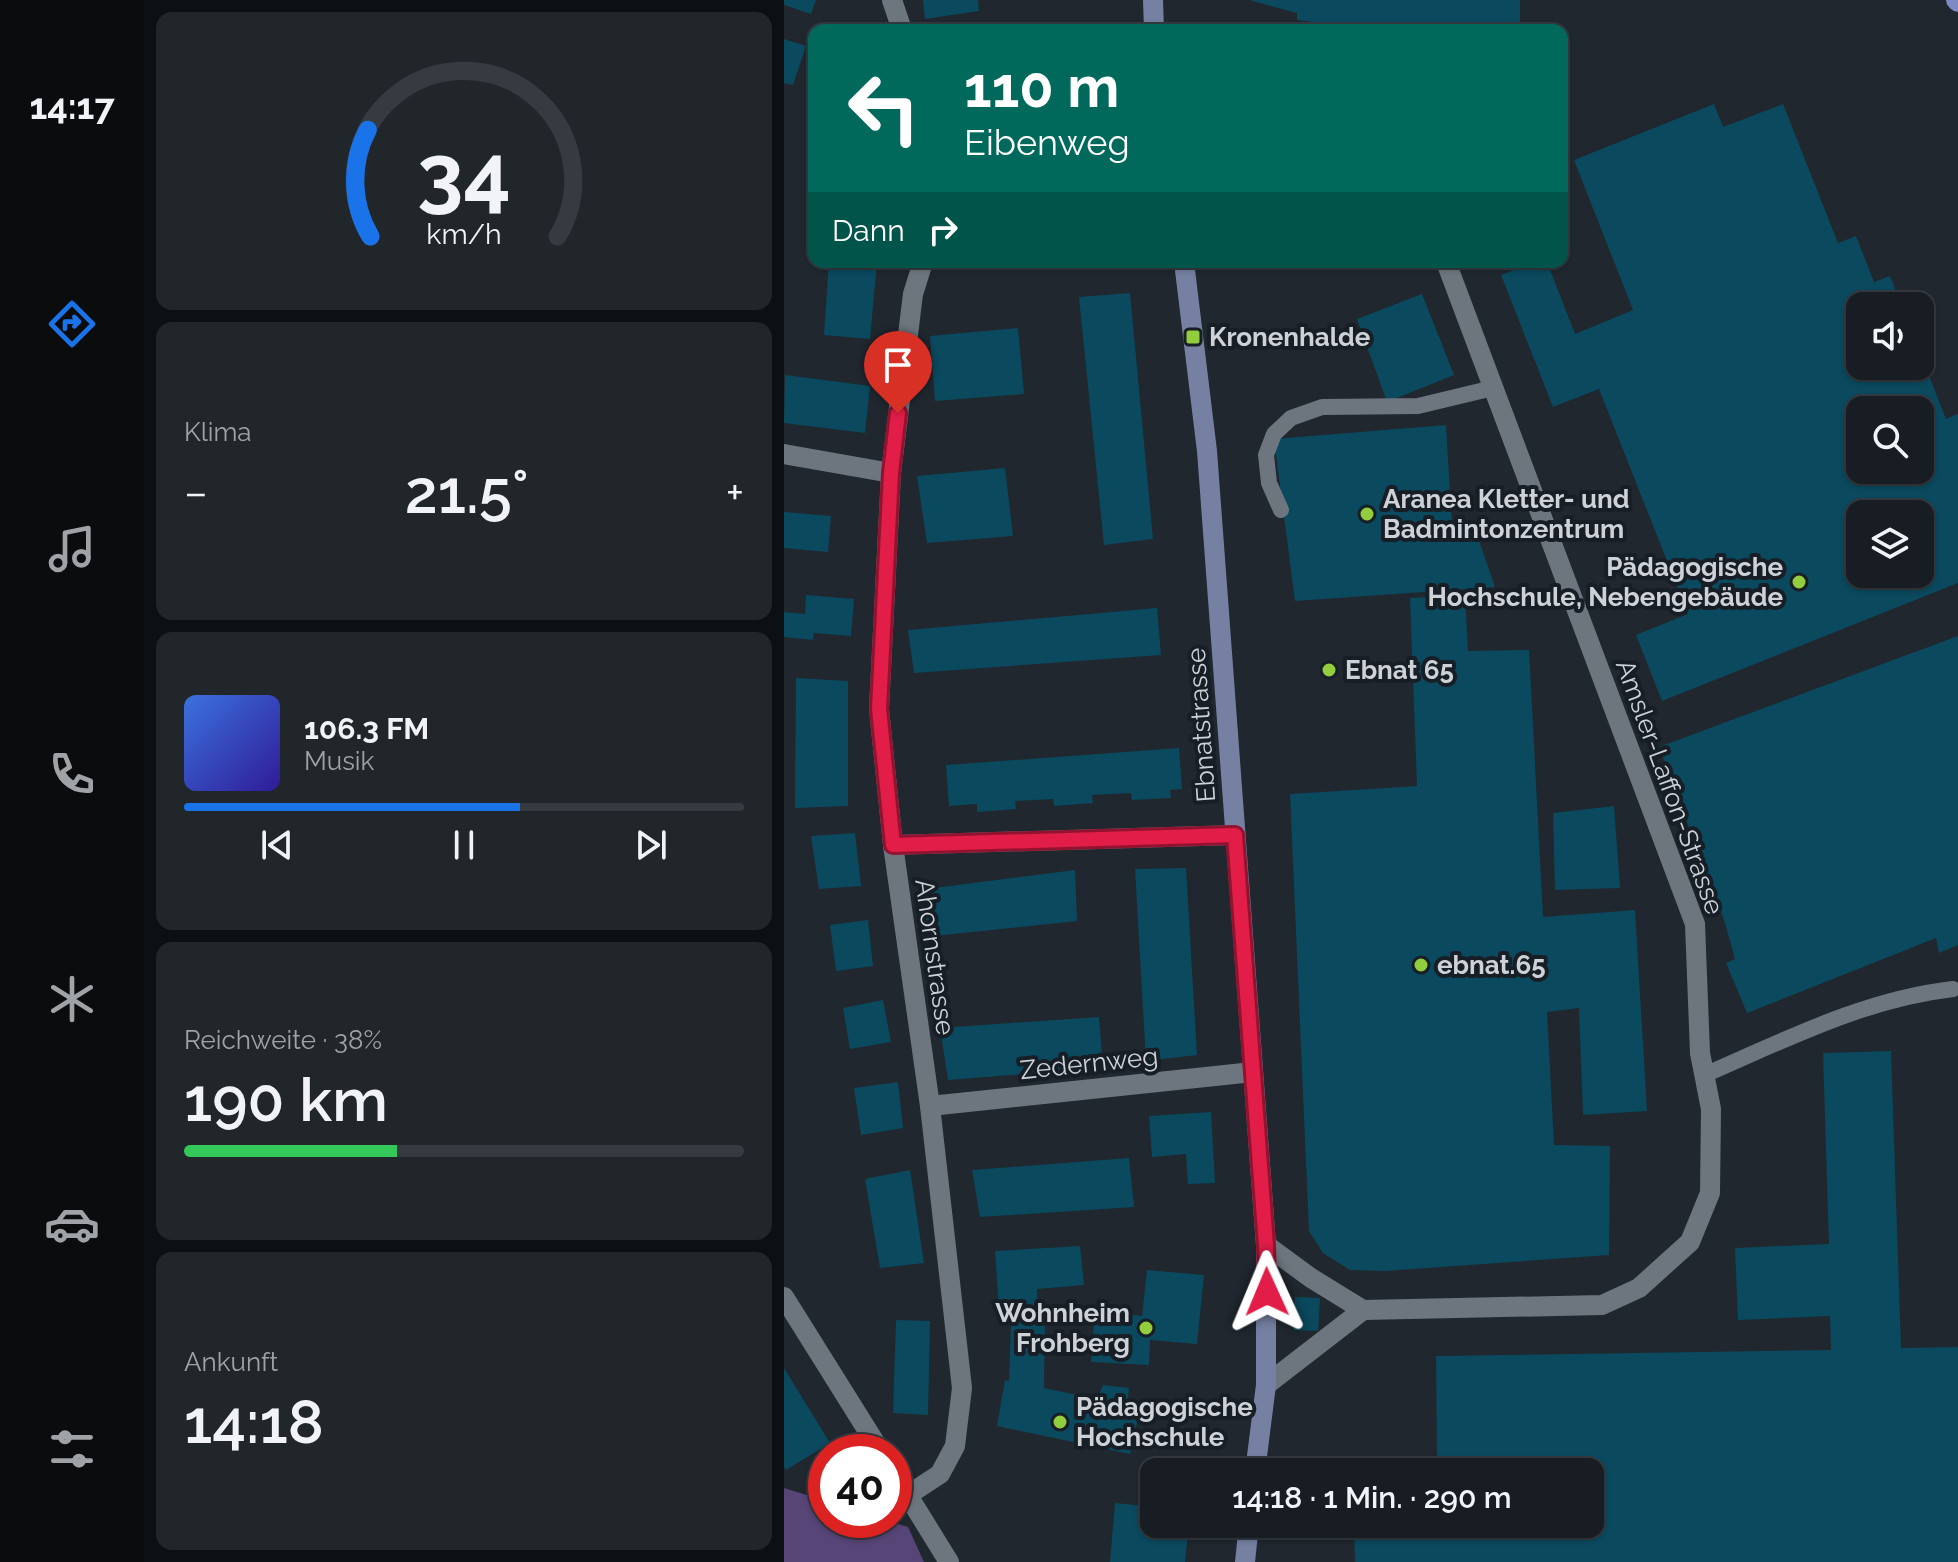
<!DOCTYPE html>
<html lang="de">
<head>
<meta charset="utf-8">
<style>
  :root { --surface:#181d23; --page:#21262b; --text:#f1f3f6; --muted:#9fa2a6; --line:#363b41; --accent:#1a73e8 }
  body { margin:0; font-family:Raleway,sans-serif; background:var(--page); color:var(--text); height:100vh; display:flex; flex-direction:column; font-size:30px; white-space:nowrap }
  * { box-sizing:border-box; margin:0 }
  p { font-size:26px; color:var(--muted) }
  .icon { flex:none; width:44px; height:44px; fill:none; stroke:currentColor; stroke-width:2; stroke-linecap:round; stroke-linejoin:round }
  .map { position:relative; flex:1; overflow:hidden }
  .panel { display:flex; flex-direction:column; gap:12px; padding:12px; background:#0d1013; width:640px }
  .panel>* { flex:none }
  .banner { position:absolute; left:24px; top:24px; width:760px; height:244px; border-radius:16px; box-shadow:0 2px 6px #0004,0 0 0 2px var(--line); background:#00695c; color:#fff; overflow:hidden }
  .controls { position:absolute; left:1062px; top:292px; display:grid; gap:16px }
  .controls a { display:grid; place-items:center; width:88px; height:88px; border-radius:16px; background:var(--surface); box-shadow:0 2px 6px #0004,0 0 0 2px var(--line); font-size:40px }
  .speed { position:absolute; left:24px; top:1434px; display:flex; gap:16px; font-size:40px; font-weight:700; text-align:center }
  .speed>* { display:grid; place-content:center; width:104px; height:104px; border-radius:50%; background:var(--surface); box-shadow:0 2px 6px #0004,0 0 0 2px var(--line); line-height:1 }
  .speed .limit { border:12px solid #d22; background:#fff; color:#111 }
  .pin { position:absolute; display:grid; place-items:center; width:68px; height:68px; color:#fff; margin:-82px -34px; border-radius:50% 50% 50% 0; rotate:-45deg; box-shadow:0 0 8px #0007 }
  .pin .icon { rotate:45deg }
  .me { position:absolute; width:88px; margin:-44px; rotate:359deg; stroke-linejoin:round; filter:drop-shadow(0 0 6px #0008) }
  .turn { display:flex; align-items:center; gap:28px; height:168px; padding:0 24px; font-size:36px }
  .turn .icon { width:104px; height:104px; stroke-width:2.5 }
  .turn b { display:block; font-size:56px; line-height:68px }
  .then { display:flex; align-items:center; height:76px; padding:0 24px; background:#0003; gap:16px; font-size:30px }
  .big { font-size:60px; font-weight:600; line-height:1.1 }
  .panel .widget { flex:1; display:flex; flex-direction:column; justify-content:center; gap:12px; min-width:0; padding:0 28px; border-radius:16px; background:var(--page) }
  .panel .dial { align-items:center; gap:0 }
  .dial svg { height:208px; overflow:visible; fill:none; stroke:var(--line); stroke-width:7; stroke-linecap:round; text-anchor:middle }
  .dial text { fill:var(--text); stroke:none }
  .song { display:flex; align-items:center; gap:24px }
  .cover { width:96px; height:96px; border-radius:12px; background:linear-gradient(135deg,hsl(220 70% 55%),hsl(250 70% 35%)) }
  .played { height:8px; border-radius:4px; background:linear-gradient(90deg,var(--accent) 60%,var(--line) 60%) }
  .keys { display:flex; justify-content:space-around; direction:ltr }
  .heat { display:flex; justify-content:space-between; align-items:center; font-size:44px; direction:ltr }
  .charge { height:12px; border-radius:6px; background:linear-gradient(90deg,#34c759 38%,var(--line) 0) }
  .trip { position:absolute; left:356px; top:1458px; width:464px; height:80px; border-radius:16px; background:var(--surface); box-shadow:0 2px 6px #0004,0 0 0 2px var(--line); font-weight:600; line-height:80px; text-align:center }
  main { display:flex; flex:1; min-height:0 }
  .tab-bar { display:flex; flex-direction:column; width:144px; justify-content:space-around; align-items:center; background:#0a0c0e; color:var(--muted) }
  .tab-bar .icon { width:56px; height:56px }
  .tab-bar .current { color:var(--accent) }
  .tab-bar b { font-size:36px; color:var(--text) }
  .map>svg:first-child { display:block }
  .green { fill:#564576 }
  .building { fill:#0a495e; fill-rule:evenodd }
  .lines { fill:none; stroke-linecap:round; stroke-linejoin:round }
  .lane { stroke:#6d767f; stroke-width:16 }
  .street { stroke:#6d767f; stroke-width:20 }
  .secondary { stroke:#7580a2; stroke-width:20 }
  .primary { stroke:#7e8ac4; stroke-width:20 }
  .route-casing { stroke:#92132f; stroke-width:20 }
  .route { stroke:#e11d48; stroke-width:14 }
  .poi-dot { fill:#92cd3e; stroke:#171e26; stroke-width:3 }
  .labels { text-anchor:middle; stroke-width:8; stroke-linejoin:round; paint-order:stroke }
  .poi-label { font-size:26px; font-weight:bold; fill:#cdd2d7; stroke:#171e26; text-anchor:start }
  .street-label { font-size:26px; fill:#cdd2d7; stroke:#171e26 }
</style>
</head>
<body>
<main>
<nav class="tab-bar">
<b>14:17</b>
<svg class="icon current" aria-label="directions" viewBox="0 0 24 24"><path d="M12 3l9 9-9 9-9-9zM9 14v-3h6M13 9l2 2-2 2"/></svg>
<svg class="icon" aria-label="music" viewBox="0 0 24 24"><path d="M9 18V5l10-2v13"/><circle cx="6" cy="18" r="3"/><circle cx="16" cy="16" r="3"/></svg>
<svg class="icon" aria-label="phone" viewBox="0 0 24 24"><path d="M5 4h4l2 5-3 2q2 4 5 5l2-3 5 2v4C11 20 4 13 5 4z"/></svg>
<svg class="icon" aria-label="climate" viewBox="0 0 24 24"><path d="M12 3v18M4 7l16 10M4 17L20 7"/></svg>
<svg class="icon" aria-label="car" viewBox="0 0 24 24"><path d="M5 17H2v-5l4-1 3-4h7l3 4 3 1v5h-3M9 17h6M6 11h13"/><circle cx="7" cy="17" r="2"/><circle cx="17" cy="17" r="2"/></svg>
<svg class="icon" aria-label="filters" viewBox="0 0 24 24"><path d="M4 7h16M4 17h16"/><circle cx="9" cy="7" r="2"/><circle cx="15" cy="17" r="2"/></svg>
</nav>
<section class="panel">
<div class="widget dial"><svg viewBox="0 0 100 80">
<path d="M14 69A42 42 0 1 1 86 69"/>
<path d="M14 69A42 42 0 0 1 13 28" stroke="#1a73e8"/>
<text x="50" y="56" font-size="32" font-weight="700">34</text>
<text x="50" y="72" font-size="11">km/h</text>
</svg></div>
<div class="widget"><p>Klima</p>
<div class="heat"><a>−</a><b class="big">21.5°</b><a>+</a></div>
</div>
<div class="widget">
<div class="song"><i class="cover"></i><div><b>106.3 FM</b><p>Musik</p></div></div>
<div class="played"></div>
<div class="keys"><svg class="icon" aria-label="previous" viewBox="0 0 24 24"><path d="M18 5L8 12l10 7zM5 5v14"/></svg><svg class="icon" aria-label="pause" viewBox="0 0 24 24"><path d="M8 5v14M16 5v14"/></svg><svg class="icon" aria-label="next" viewBox="0 0 24 24"><path d="M6 5l10 7-10 7zM19 5v14"/></svg></div>
</div>
<div class="widget"><p>Reichweite · 38%</p><b class="big">190 km</b><div class="charge"></div></div>
<div class="widget"><p>Ankunft</p><b class="big">14:18</b></div>
</section>
<div class="map">
<svg width="1174" height="1562" viewBox="0 0 1174 1562">
  <rect width="100%" height="100%" fill="#20272f"/>
  <!-- green -->
  <polygon class="green" points="0,1488 42,1501 42,1520 101,1520 124,1527 140,1562 0,1562"/>
  <!-- building -->
  <g class="building">
    <polygon points="0,0 32,0 27,14 0,5"/>
    <polygon points="139,0 194,0 195,11 141,19"/>
    <polygon points="465,0 736,0 736,30 493,30 493,28 530,25 530,22 513,20 513,13"/>
    <polygon points="307,23 308,30 271,30 271,28"/>
    <polygon points="0,39 22,46 9,85 0,83"/>
    <path d="M930,104L939,127L999,104L1054,243L1072,236L1090,282L1106,276L1118,306H1076V366H1136V353L1162,419L1174,414V583L878,701L852,635L904,614L815,389L769,407L717,275L751,262H763L791,334L849,310L790,160ZM1076,410H1136V470H1076ZM1076,514H1136V574H1076Z"/>
    <polygon points="45,262 93,262 86,339 40,335"/>
    <polygon points="346,293 369,539 320,545 295,297"/>
    <polygon points="638,294 670,375 603,402 573,319"/>
    <polygon points="234,328 240,394 151,401 146,336"/>
    <polygon points="1,375 86,386 81,433 0,423"/>
    <polygon points="662,425 668,525 690,526 711,587 511,601 490,439"/>
    <polygon points="221,468 229,536 143,543 133,476"/>
    <polygon points="0,512 47,516 44,552 0,548"/>
    <polygon points="22,595 70,599 67,636 30,633 29,640 0,637 0,612 21,614"/>
    <polygon points="681,595 684,651 745,650 759,917 851,910 863,1111 799,1115 795,1008 763,1012 770,1145 826,1146 825,1255 601,1271 566,1270 539,1253 525,1231 506,794 633,786 626,598"/>
    <polygon points="373,608 377,655 130,673 124,630"/>
    <polygon points="1174,636 1174,945 1155,953 1152,938 963,1013 942,963 951,959 941,923 875,747"/>
    <polygon points="12,678 64,681 64,806 11,808"/>
    <polygon points="395,748 398,789 386,790 387,798 348,800 347,793 308,795 309,803 270,806 269,799 231,801 232,809 193,812 193,804 165,806 162,765"/>
    <polygon points="830,806 836,888 771,890 769,813"/>
    <polygon points="71,833 77,886 35,889 27,836"/>
    <polygon points="402,868 413,1055 362,1061 351,869"/>
    <polygon points="291,870 293,921 140,937 135,890"/>
    <polygon points="84,920 89,966 52,971 46,925"/>
    <polygon points="99,1000 107,1042 66,1049 59,1008"/>
    <polygon points="315,1017 319,1068 164,1080 156,1028"/>
    <polygon points="1107,1051 1117,1348 1174,1347 1174,1562 571,1562 570,1524 806,1524 806,1472 569,1472 569,1462 653,1459 652,1356 1047,1350 1046,1316 954,1320 951,1248 1045,1244 1039,1053"/>
    <polygon points="114,1082 119,1128 77,1135 70,1088"/>
    <polygon points="427,1112 431,1183 404,1184 402,1154 368,1157 365,1116"/>
    <polygon points="345,1158 350,1207 196,1217 188,1170"/>
    <polygon points="126,1170 140,1263 96,1268 81,1179"/>
    <polygon points="296,1246 300,1285 253,1289 254,1321 261,1320 260,1388 313,1399 319,1385 345,1388 343,1408 356,1410 346,1454 213,1426 221,1380 225,1381 227,1324 216,1325 211,1251"/>
    <polygon points="363,1270 420,1275 413,1344 366,1340 365,1365 307,1362 311,1311 358,1316"/>
    <polygon points="511,1297 536,1298 534,1331 509,1330"/>
    <polygon points="112,1320 146,1321 144,1415 109,1413"/>
    <polygon points="0,1368 46,1443 2,1470 0,1467"/>
    <polygon points="331,1503 370,1507 370,1524 405,1524 401,1562 326,1562"/>
  </g>
  <g class="lines">
    <!-- lane -->
    <g class="lane">
      <polyline points="497,510 485,483 482,455 490,434 507,418 538,407 634,406 709,388"/>
      <path d="M920,1075C1001,1040 1081,999 1169,989"/>
    </g>
    <!-- street -->
    <g class="street">
      <polyline points="108,0 118,30"/>
      <polyline points="0,454 107,473"/>
      <polyline points="109,845 451,835"/>
      <polyline points="146,1106 469,1072"/>
      <polyline points="482,1245 527,1278 579,1310 818,1305 855,1288 906,1242 926,1193 927,1109 916,1053 911,924 662,262"/>
      <polyline points="0,1297 97,1452"/>
      <polyline points="482,1385 579,1310"/>
      <polyline points="110,1473 165,1562"/>
      <polyline points="124,1495 156,1474 171,1446 178,1388 146,1106 109,845 95,709 107,473 129,294 139,262"/>
    </g>
    <!-- secondary -->
    <g class="secondary">
      <polyline points="369,0 370,30"/>
      <polyline points="400,262 423,451 482,1245 482,1385 471,1472"/>
      <polyline points="461,1562 465,1524"/>
    </g>
    <!-- primary -->
    <polyline class="primary" points="1172,0 1174,2"/>
  </g>
  <g class="lines">
    <!-- route casing -->
    <g class="route-casing">
      <polyline id="route" points="114,413 107,473 95,709 109,845 451,835 482,1245 483,1292"/>
    </g>
    <!-- route -->
    <use href="#route" class="route"/>
  </g>
  <!-- markers -->
  <g class="poi-dot">
    <rect x="401" y="329" width="16" height="16" rx="4"/>
    <circle cx="583" cy="514" r="8"/>
    <circle cx="1015" cy="582" r="8"/>
    <circle cx="545" cy="670" r="8"/>
    <circle cx="637" cy="965" r="8"/>
    <circle cx="362" cy="1328" r="8"/>
    <circle cx="276" cy="1422" r="8"/>
  </g>
  <g class="labels">
    <!-- poi labels -->
    <g class="poi-label">
      <text x="425" y="346">Kronenhalde</text>
      <text x="599" y="508">Aranea Kletter- und<tspan x="599" dy="30">Badmintonzentrum</tspan></text>
      <text x="999" y="576" text-anchor="end">Pädagogische<tspan x="999" dy="30">Hochschule, Nebengebäude</tspan></text>
      <text x="561" y="679">Ebnat 65</text>
      <text x="653" y="974">ebnat.65</text>
      <text x="346" y="1322" text-anchor="end">Wohnheim<tspan x="346" dy="30">Frohberg</tspan></text>
      <text x="292" y="1416">Pädagogische<tspan x="292" dy="30">Hochschule</tspan></text>
    </g>
    <!-- street labels -->
    <g class="street-label">
      <text transform="translate(417 725) rotate(-94)" y="9">Ebnatstrasse</text>
      <text transform="translate(886 787) rotate(70)" y="9">Amsler-Laffon-Strasse</text>
      <text transform="translate(151 957) rotate(82)" y="9">Ahornstrasse</text>
      <text transform="translate(305 1063) rotate(-6)" y="9">Zedernweg</text>
    </g>
  </g>
</svg>
<div class="controls">
<a><svg class="icon" aria-label="sound" viewBox="0 0 24 24"><path d="M4 9h4l5-4v14l-5-4H4zM17 9q2 3 0 6"/></svg></a>
<a><svg class="icon" aria-label="search" viewBox="0 0 24 24"><circle cx="10" cy="10" r="6"/><path d="M15 15l6 6"/></svg></a>
<a><svg class="icon" aria-label="layers" viewBox="0 0 24 24"><path d="M12 4l9 5-9 5-9-5zM3 14l9 5 9-5"/></svg></a>
</div>
<div class="speed"><div class="limit">40</div></div>
<div class="pin" style="left:114px;top:413px;background:#d93025"><svg class="icon" aria-label="arrive" viewBox="0 0 24 24"><path d="M6 21V4h12l-3 4 3 4H6"/></svg></div>
<svg class="me" style="left:483px;top:1292px" viewBox="-20 -20 40 40"><path d="M0-17L14 15 0 8-14 15z" fill="#e11d48" stroke="#fff" stroke-width="4"/></svg>
<div class="trip">14:18 · 1 Min. · 290 m</div>
<div class="banner">
<div class="turn"><svg class="icon" aria-label="left" viewBox="0 0 24 24"><path d="M17 20v-9H6M10 6l-5 5 5 5"/></svg><div><b>110 m</b>Eibenweg</div></div>
<div class="then">Dann<svg class="icon" aria-label="right" viewBox="0 0 24 24"><path d="M7 20v-9h11M14 6l5 5-5 5"/></svg></div>
</div>
</div>
</main>
</body>
</html>
